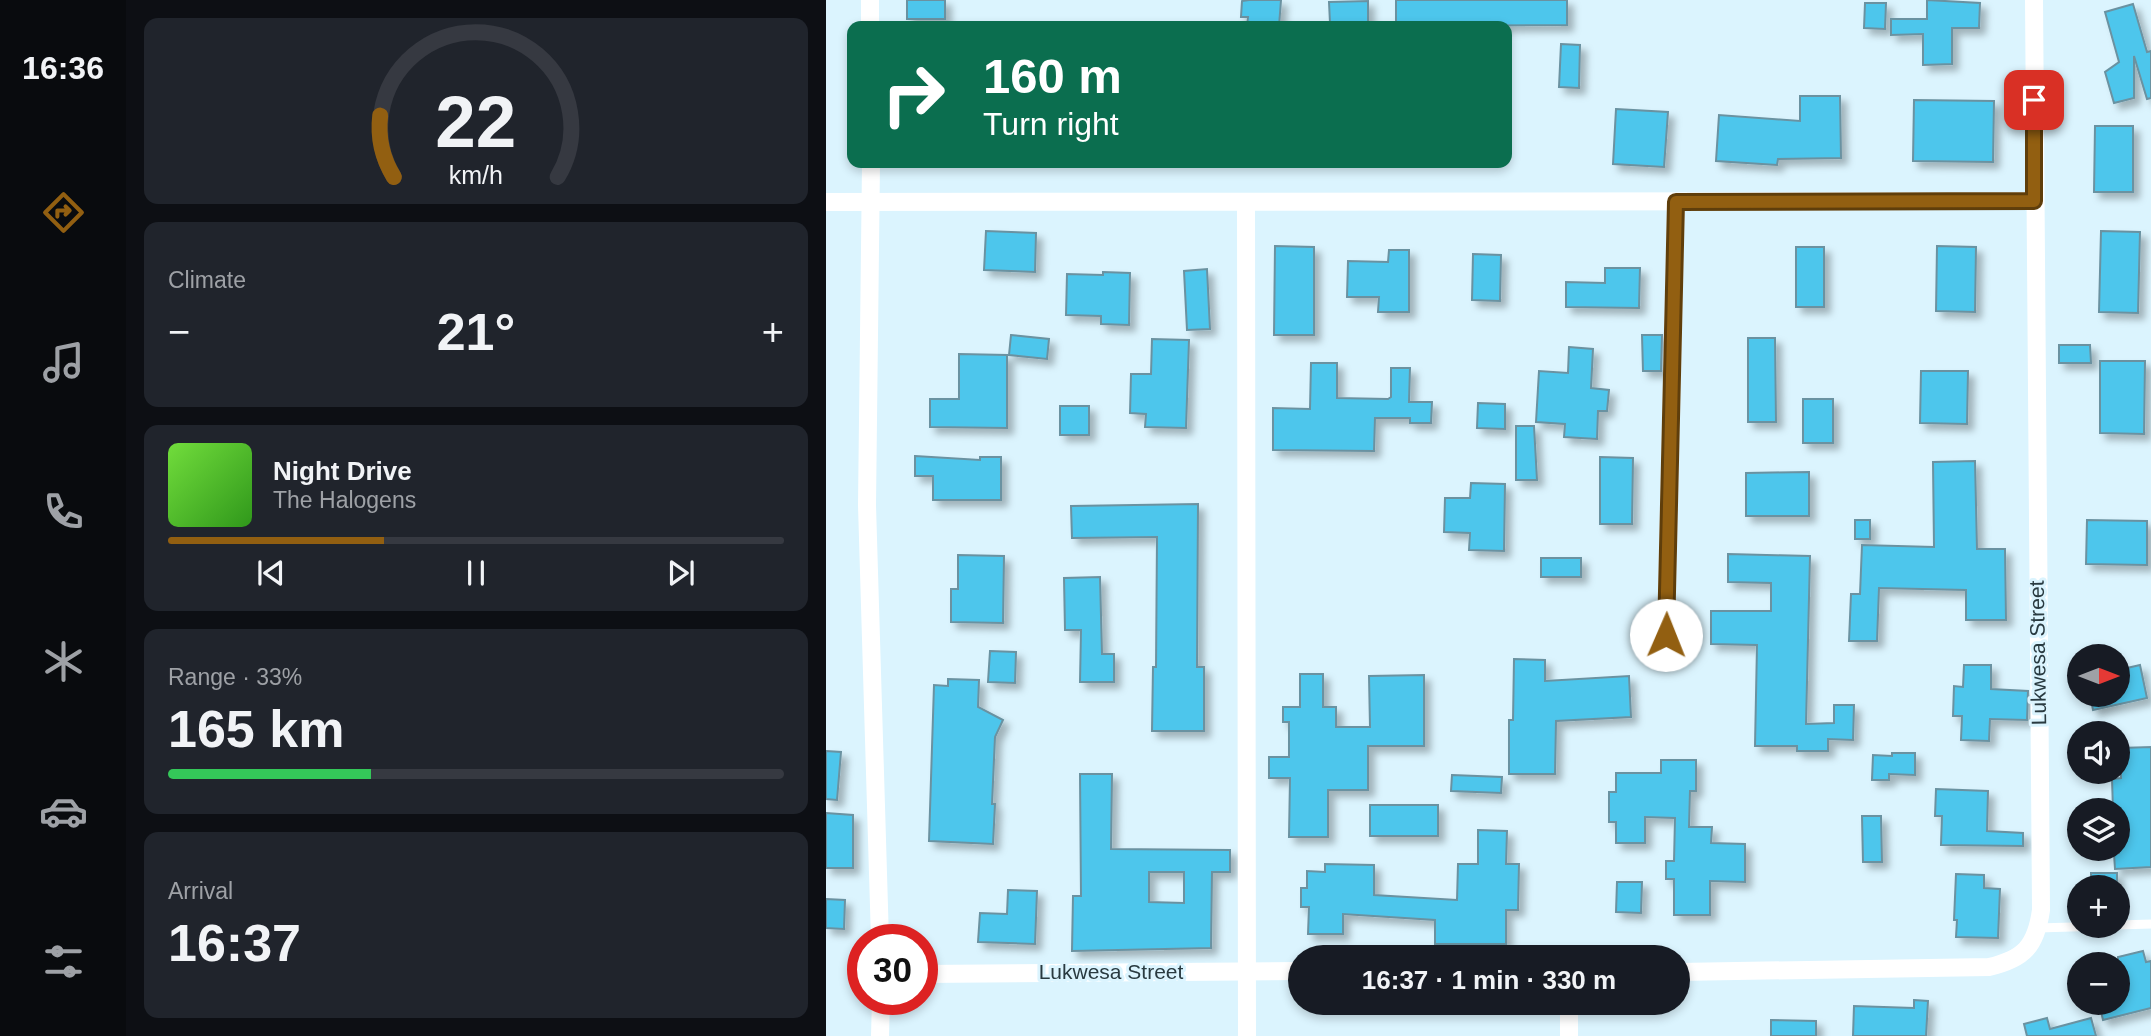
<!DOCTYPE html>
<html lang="en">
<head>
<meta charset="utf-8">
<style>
  :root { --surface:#171b24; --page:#20242c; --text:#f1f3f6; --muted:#9ea1a6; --line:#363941; --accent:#925f11 }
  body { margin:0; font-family:Arial,sans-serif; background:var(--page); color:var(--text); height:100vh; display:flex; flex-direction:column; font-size:26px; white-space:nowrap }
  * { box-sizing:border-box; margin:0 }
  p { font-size:23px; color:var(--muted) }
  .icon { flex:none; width:38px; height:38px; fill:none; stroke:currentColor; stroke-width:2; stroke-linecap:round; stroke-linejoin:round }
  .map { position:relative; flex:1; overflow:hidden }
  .sheet { display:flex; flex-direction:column; gap:18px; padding:18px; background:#0d0f14; width:700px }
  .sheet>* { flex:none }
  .banner { position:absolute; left:21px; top:21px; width:665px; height:147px; border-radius:14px; box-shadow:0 4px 10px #0003; background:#0b6e4f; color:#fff; overflow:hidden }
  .needle { width:46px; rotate:90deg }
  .fabs { position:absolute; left:1241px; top:644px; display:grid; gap:14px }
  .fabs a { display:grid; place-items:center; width:63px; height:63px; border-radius:50%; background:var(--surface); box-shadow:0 4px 10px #0003; font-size:35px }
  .speed { position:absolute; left:21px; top:924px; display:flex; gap:14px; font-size:35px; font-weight:700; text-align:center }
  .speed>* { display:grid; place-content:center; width:91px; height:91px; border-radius:50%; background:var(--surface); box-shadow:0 4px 10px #0003; line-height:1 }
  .speed .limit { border:10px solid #d22; background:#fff; color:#111 }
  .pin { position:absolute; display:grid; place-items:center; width:60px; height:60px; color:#fff; margin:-30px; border-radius:14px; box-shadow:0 4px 10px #0006 }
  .me { position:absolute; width:77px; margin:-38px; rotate:1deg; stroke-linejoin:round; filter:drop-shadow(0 0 5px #0008) }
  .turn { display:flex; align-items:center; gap:24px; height:147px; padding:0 21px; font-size:32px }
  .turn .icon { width:91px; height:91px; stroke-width:2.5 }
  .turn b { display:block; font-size:49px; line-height:60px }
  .big { font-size:52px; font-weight:700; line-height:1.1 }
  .sheet .card { flex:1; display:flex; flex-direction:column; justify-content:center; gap:10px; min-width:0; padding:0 24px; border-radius:14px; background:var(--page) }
  .sheet .dial { align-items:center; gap:0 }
  .dial svg { height:182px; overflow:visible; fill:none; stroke:var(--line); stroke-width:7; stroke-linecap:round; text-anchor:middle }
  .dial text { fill:var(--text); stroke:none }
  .song { display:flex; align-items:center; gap:21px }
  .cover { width:84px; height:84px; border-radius:10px; background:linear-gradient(135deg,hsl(100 70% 55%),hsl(110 70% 35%)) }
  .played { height:7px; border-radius:4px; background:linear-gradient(90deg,var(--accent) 35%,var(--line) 35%) }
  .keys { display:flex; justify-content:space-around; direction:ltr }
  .heat { display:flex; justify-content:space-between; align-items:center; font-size:38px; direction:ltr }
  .charge { height:10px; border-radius:5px; background:linear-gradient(90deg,#34c759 33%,var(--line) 0) }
  .trip { position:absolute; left:462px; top:945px; width:402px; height:70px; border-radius:35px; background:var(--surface); box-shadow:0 4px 10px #0003; font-weight:700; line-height:70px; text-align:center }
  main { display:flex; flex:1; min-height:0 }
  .menu { display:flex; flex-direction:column; width:126px; justify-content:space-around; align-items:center; background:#090b0e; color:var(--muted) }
  .menu .icon { width:49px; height:49px }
  .menu .on { color:var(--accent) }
  .menu b { font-size:32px; color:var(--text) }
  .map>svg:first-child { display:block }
  .building { fill:#4dc6ec; stroke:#6b92a1; stroke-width:2; fill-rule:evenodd; filter:url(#shadow) }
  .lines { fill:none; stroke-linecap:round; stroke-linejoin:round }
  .service { stroke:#fff; stroke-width:9 }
  .minor { stroke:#fff; stroke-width:18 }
  .route-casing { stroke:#5f3e0b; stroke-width:18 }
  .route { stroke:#925f11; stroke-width:12 }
  .labels { text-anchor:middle; stroke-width:6; stroke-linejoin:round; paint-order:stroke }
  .street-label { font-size:21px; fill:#293a40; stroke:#dbf4fe }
</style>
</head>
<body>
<main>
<nav class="menu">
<b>16:36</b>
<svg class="icon on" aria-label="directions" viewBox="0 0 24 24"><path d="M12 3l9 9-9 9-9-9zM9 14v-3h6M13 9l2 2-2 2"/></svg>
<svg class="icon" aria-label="music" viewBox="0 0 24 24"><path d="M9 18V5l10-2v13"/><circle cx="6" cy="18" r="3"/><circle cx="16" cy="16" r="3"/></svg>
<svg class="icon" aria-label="phone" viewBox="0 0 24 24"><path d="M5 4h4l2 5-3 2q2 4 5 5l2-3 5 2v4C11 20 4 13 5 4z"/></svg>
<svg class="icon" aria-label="climate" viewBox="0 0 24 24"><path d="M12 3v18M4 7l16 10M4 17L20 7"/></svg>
<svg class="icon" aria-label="car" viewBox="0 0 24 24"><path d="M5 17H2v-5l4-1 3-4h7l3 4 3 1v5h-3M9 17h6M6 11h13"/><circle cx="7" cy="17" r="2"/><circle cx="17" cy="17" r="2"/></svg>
<svg class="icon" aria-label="filters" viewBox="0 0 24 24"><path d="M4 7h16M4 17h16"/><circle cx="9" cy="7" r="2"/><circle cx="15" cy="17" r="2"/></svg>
</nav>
<section class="sheet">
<div class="card dial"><svg viewBox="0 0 100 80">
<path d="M14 69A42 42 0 1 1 86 69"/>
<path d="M14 69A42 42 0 0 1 8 42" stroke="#925f11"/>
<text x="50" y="56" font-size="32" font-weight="700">22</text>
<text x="50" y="72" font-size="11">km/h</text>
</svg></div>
<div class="card"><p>Climate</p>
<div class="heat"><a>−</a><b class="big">21°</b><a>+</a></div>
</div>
<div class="card">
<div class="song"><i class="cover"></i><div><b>Night Drive</b><p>The Halogens</p></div></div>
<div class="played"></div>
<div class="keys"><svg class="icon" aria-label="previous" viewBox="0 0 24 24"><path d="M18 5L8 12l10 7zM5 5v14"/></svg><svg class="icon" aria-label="pause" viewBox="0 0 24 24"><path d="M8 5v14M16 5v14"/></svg><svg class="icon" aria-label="next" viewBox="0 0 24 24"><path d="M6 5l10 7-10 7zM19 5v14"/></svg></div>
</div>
<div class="card"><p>Range · 33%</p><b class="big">165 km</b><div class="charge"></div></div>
<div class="card"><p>Arrival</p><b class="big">16:37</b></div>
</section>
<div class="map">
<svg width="1325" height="1036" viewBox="0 0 1325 1036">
  <defs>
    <filter id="shadow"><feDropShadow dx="6" dy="6" stdDeviation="3.5" flood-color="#0004"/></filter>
  </defs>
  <rect width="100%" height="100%" fill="#dbf4fe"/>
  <!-- building -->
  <g class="building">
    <rect x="81" y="0" width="38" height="19"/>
    <polygon points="423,0 455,0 453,26 421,26 422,17 415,17 416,1"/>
    <polygon points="570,0 741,0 741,25 570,26"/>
    <polygon points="1101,0 1154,3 1153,28 1126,28 1126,64 1097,65 1097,34 1065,35 1065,19 1101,19"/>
    <polygon points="542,1 542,23 504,23 503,2"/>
    <polygon points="1039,3 1060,3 1059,29 1038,28"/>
    <polygon points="1307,4 1321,52 1325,51 1325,98 1321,99 1308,56 1308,98 1288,103 1279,72 1293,62 1279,12"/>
    <polygon points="735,44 754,45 753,88 733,87"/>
    <polygon points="974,96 1014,96 1015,158 952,159 951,165 890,161 893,115 974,121"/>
    <polygon points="1088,100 1168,101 1167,162 1087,161"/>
    <polygon points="790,109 842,112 838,167 787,164"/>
    <polygon points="1269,126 1307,126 1307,192 1268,192"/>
    <polygon points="160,231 210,233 209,272 158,270"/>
    <polygon points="1275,231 1314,232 1312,313 1273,312"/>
    <polygon points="449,246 488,247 488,335 448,335"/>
    <polygon points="1111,246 1150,247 1149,312 1110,311"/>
    <rect x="970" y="247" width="28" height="60"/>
    <polygon points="563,250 583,250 583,312 552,312 553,297 521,297 522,261 562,262"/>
    <polygon points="647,254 675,255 674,301 646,300"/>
    <polygon points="779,268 814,268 813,308 740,307 740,282 779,283"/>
    <polygon points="381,269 384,329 361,330 358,271"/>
    <polygon points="277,272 304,273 303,325 275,324 275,316 240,315 241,274 277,275"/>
    <polygon points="185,335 223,339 221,359 183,355"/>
    <polygon points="816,335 836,335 835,371 817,371"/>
    <polygon points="922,338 949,338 950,422 922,422"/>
    <polygon points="326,339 363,340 360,428 319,427 320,414 304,413 305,374 325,374"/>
    <polygon points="1233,345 1264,345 1265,363 1233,363"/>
    <polygon points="743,347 767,349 765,388 783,390 781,411 772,411 771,439 738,437 739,424 710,422 713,371 742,373"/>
    <polygon points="133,354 181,355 181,428 104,427 104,399 133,399"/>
    <polygon points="1274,361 1319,361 1318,434 1274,433"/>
    <polygon points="485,363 511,363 511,398 562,399 565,397 565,368 584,368 583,402 606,402 605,423 584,423 584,418 549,418 548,451 447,450 447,408 484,409"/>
    <polygon points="1095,371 1142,371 1141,424 1094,423"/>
    <rect x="977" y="399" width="30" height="44"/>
    <polygon points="652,403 679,404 679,429 651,428"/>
    <rect x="234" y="406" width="29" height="29"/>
    <polygon points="690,426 708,426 711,480 690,480"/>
    <polygon points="89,456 154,460 154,457 175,457 175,500 107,500 107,476 89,476"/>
    <polygon points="774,457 807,458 806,524 774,524"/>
    <polygon points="1149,461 1151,549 1179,549 1180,620 1140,620 1140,590 1053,588 1051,641 1023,641 1025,594 1034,594 1036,545 1108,547 1107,462"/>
    <polygon points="983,472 983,516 920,516 920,473"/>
    <polygon points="645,483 679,484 678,551 643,550 644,533 618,532 619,498 644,498"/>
    <polygon points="372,504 371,667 378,667 378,731 326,731 327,667 330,667 331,537 246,538 245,506"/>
    <rect x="1029" y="520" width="15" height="19"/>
    <polygon points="1261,520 1321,521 1321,565 1260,564"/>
    <polygon points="902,554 984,556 980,724 1008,723 1008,705 1028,705 1027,740 1002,739 1002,751 971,751 971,746 929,746 931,645 885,644 885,611 945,611 945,583 902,582"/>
    <polygon points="132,555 178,556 177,623 125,622 125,589 132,589"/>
    <rect x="715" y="558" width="40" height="19"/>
    <polygon points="274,577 276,654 288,654 288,682 254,682 255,630 239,630 238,578"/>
    <polygon points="164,651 190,652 189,683 162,682"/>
    <polygon points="688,659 719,660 719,681 803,676 805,717 730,721 729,774 683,774 683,720 687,720"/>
    <polygon points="1138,665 1165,665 1165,689 1202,691 1201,720 1164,719 1163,741 1135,740 1136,716 1127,716 1128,686 1137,687"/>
    <polygon points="1314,665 1321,698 1267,710 1264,695 1292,695 1292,670"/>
    <polygon points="474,674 497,674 497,707 510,707 510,727 544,727 543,676 598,675 598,746 542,746 542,790 502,790 502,837 463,837 464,778 443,778 443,757 463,757 463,722 457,722 457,707 474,707"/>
    <polygon points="122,679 153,680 152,707 177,720 169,737 166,804 169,804 167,844 103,841 108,685 122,686"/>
    <polygon points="1325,747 1325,867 1289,869 1288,854 1293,853 1292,813 1292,810 1287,810 1286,779 1295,778 1294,748"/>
    <polygon points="0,751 15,752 11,800 0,799"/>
    <polygon points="1066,753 1089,753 1089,775 1063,774 1063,780 1046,780 1047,755 1066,756"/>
    <polygon points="835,760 870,760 870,791 864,791 863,827 886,827 885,843 919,844 919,882 884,881 884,915 848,915 848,879 840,879 840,861 848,861 849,818 819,817 819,843 790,843 790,822 783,822 783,792 790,792 790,773 835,773"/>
    <path d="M254,774H286L285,849L404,850V872H386L385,948L246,951L247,896H255ZM323,872H358V903L323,902Z"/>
    <polygon points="626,775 676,777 675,793 625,791"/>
    <polygon points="1110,789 1162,791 1161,831 1197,833 1197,846 1115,845 1116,816 1109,816"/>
    <rect x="544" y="805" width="68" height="31"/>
    <polygon points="0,813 27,815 27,868 0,868"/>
    <polygon points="1036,816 1055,816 1056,862 1037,862"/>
    <polygon points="652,830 681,831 680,864 693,864 692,910 680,910 680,944 609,944 609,920 517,914 517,934 482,934 483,907 475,907 475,888 481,888 481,871 499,872 499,864 548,865 548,895 631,900 632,864 652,864"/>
    <rect x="1265" y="873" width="26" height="14"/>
    <polygon points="1130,874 1158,875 1158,888 1174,889 1172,938 1130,937 1131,920 1128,920"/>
    <polygon points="791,882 816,882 815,913 790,912"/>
    <polygon points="182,890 211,891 209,944 152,942 154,913 181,914"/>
    <polygon points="0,899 19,900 18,929 0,928"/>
    <polygon points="1317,951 1320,962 1325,961 1325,1008 1277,1020 1273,1003 1292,1003 1292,957"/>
    <polygon points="1088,1000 1102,1001 1100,1036 1027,1036 1028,1006 1088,1008"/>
    <polygon points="1221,1018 1224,1029 1265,1018 1270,1036 1201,1036 1198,1024"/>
    <polygon points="945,1020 990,1021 990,1036 945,1036"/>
  </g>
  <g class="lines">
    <!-- service -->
    <g class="service">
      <polyline points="1292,925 1325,924"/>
      <polyline points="1212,928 1279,926"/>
    </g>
    <!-- minor -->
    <g class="minor">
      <polyline points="44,0 44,26"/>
      <polyline points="45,163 41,505 54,940"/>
      <polyline points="0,202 1208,201"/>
      <polyline points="420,202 421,1036"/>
      <polyline points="840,635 850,202"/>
      <path d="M852,972L1163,967C1198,959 1210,946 1215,910L1208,0"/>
      <polyline points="96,974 474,971"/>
      <polyline points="743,1003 743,1036"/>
      <polyline points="54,1036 55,999"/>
    </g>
  </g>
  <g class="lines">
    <!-- route casing -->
    <g class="route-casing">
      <polyline id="route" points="840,635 850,202 1208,201 1208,100"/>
    </g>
    <!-- route -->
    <use href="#route" class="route"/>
  </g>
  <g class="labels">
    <!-- street labels -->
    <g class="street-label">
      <text transform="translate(1212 653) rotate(-91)" y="7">Lukwesa Street</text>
      <text x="285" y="979">Lukwesa Street</text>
    </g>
  </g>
</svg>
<div class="fabs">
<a><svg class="needle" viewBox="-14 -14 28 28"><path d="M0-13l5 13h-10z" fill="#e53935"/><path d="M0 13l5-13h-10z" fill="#9ea1a6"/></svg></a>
<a><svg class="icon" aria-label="sound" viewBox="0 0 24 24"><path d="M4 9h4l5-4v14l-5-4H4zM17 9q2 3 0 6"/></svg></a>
<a><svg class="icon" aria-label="layers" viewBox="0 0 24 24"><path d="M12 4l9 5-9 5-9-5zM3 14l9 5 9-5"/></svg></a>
<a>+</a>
<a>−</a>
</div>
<div class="speed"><div class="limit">30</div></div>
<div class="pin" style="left:1208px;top:100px;background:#d93025"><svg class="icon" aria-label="arrive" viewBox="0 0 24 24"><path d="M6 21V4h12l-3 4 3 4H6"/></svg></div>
<svg class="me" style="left:840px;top:635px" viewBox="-20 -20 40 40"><circle r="19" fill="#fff"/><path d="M0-13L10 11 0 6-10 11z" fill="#925f11"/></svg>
<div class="trip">16:37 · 1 min · 330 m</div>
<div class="banner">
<div class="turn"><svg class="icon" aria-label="right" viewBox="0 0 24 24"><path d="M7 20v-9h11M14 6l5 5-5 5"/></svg><div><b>160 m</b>Turn right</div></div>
</div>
</div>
</main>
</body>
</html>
